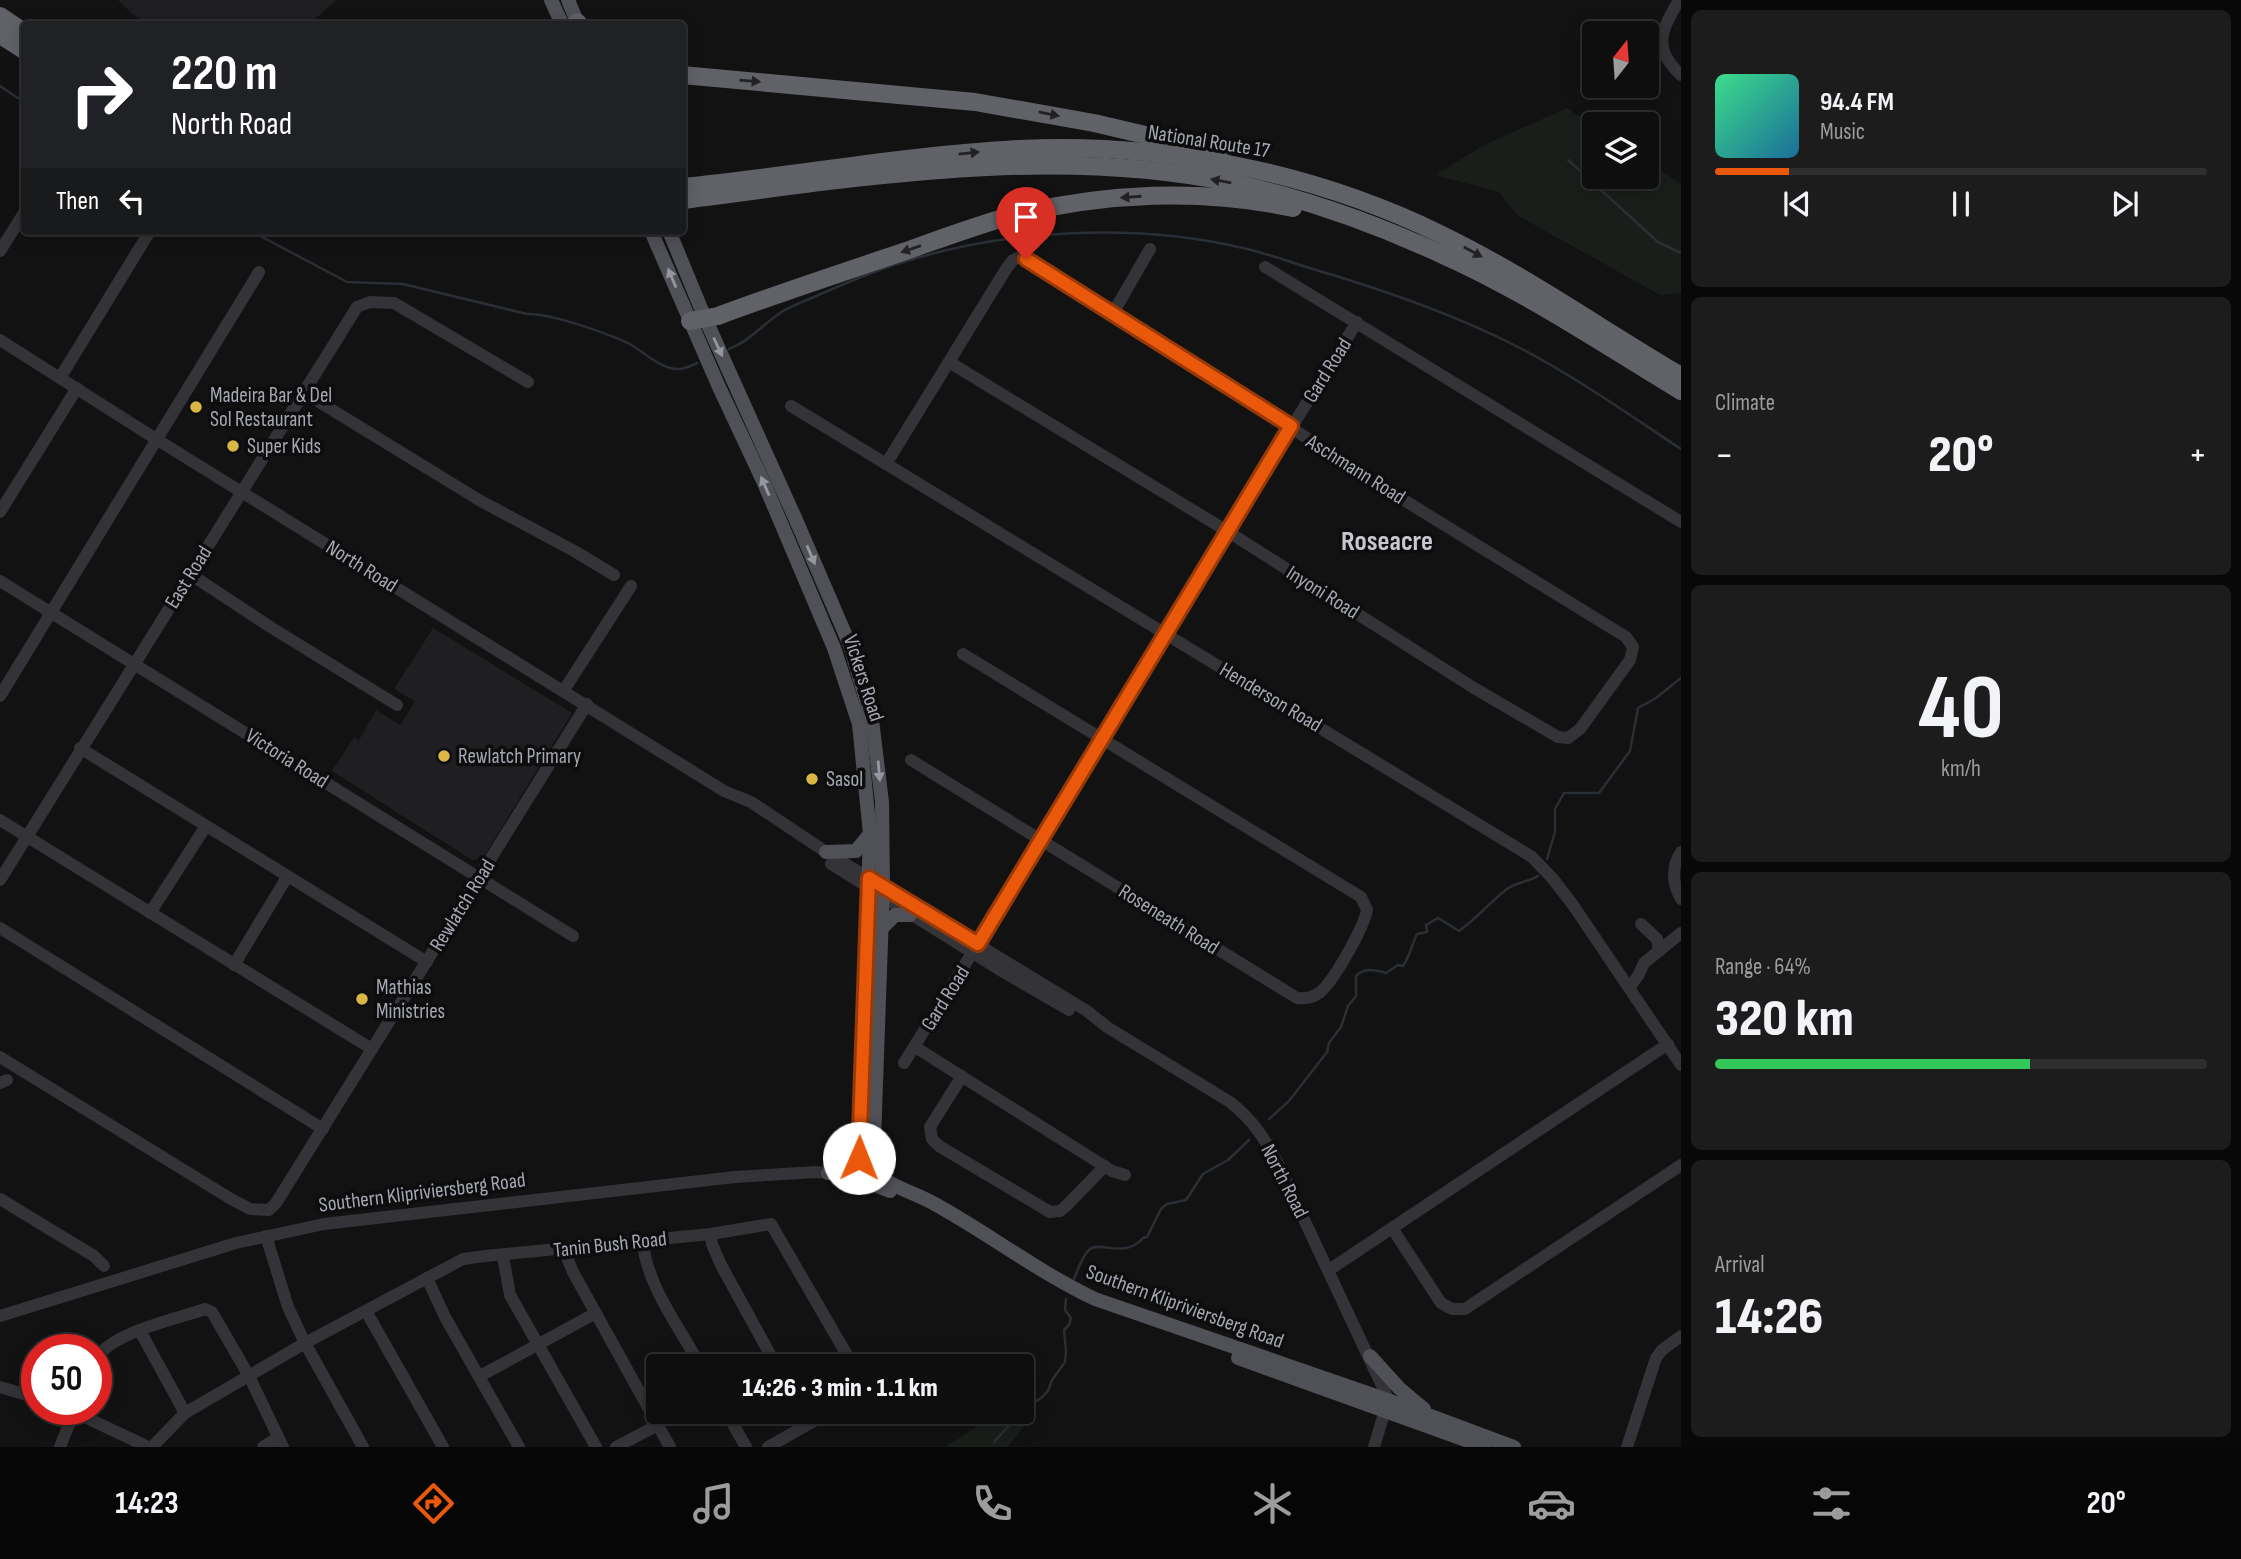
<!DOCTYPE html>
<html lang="en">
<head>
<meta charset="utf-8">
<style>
  :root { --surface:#0e0e0e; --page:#1c1c1c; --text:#f1f3f6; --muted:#9b9c9e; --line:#2e2e2e; --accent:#ea580c }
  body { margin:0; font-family:"Sofia Sans Condensed",sans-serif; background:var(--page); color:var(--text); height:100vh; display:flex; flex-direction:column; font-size:26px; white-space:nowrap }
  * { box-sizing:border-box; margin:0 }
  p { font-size:23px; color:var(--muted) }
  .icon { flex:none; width:38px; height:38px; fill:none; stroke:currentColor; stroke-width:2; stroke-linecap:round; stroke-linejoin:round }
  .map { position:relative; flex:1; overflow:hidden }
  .panel { display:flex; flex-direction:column; gap:10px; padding:10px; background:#080808; width:560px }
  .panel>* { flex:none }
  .guide { position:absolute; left:21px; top:21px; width:665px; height:214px; border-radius:7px; box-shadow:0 4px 18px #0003,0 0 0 2px var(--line); background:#202124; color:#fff; overflow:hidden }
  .needle { width:46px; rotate:17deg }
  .controls { position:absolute; left:1582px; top:21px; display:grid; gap:14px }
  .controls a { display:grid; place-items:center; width:77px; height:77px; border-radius:7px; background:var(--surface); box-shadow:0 4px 18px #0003,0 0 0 2px var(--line); font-size:35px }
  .speed { position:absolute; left:21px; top:1334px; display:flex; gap:14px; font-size:35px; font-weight:700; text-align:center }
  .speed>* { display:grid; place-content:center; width:91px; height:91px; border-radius:50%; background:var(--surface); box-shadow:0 4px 18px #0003,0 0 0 2px var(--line); line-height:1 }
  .speed .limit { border:10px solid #d22; background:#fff; color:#111 }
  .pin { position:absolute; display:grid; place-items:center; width:60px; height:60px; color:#fff; margin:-72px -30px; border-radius:50% 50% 50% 0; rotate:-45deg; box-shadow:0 0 7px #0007 }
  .pin .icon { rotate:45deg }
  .me { position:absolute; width:77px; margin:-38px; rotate:1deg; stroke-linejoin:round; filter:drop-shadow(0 0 5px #0008) }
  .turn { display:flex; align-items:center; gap:24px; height:147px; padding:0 35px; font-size:32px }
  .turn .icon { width:91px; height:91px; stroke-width:2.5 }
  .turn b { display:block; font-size:49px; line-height:60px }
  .then { display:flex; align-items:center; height:66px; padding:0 35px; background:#0003; gap:14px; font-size:26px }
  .big { font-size:52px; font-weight:800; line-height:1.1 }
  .panel .widget { flex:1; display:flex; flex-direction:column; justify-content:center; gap:10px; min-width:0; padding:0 24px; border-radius:10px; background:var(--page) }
  .panel .dial { align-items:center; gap:0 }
  .dial b { font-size:91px; line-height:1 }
  .song { display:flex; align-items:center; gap:21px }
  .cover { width:84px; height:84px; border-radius:10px; background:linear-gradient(135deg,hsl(150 70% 55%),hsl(200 70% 35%)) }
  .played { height:7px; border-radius:4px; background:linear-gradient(90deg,var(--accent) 15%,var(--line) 15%) }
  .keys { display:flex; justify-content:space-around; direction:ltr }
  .heat { display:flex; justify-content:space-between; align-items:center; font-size:38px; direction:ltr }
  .charge { height:10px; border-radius:5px; background:linear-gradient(90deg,#34c759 64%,var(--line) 0) }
  .trip { position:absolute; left:646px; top:1354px; width:388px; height:70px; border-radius:7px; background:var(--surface); box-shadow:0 4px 18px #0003,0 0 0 2px var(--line); font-weight:800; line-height:70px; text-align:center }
  .dock { display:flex; height:112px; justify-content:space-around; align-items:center; background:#060606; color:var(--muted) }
  .dock .icon { width:49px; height:49px }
  .dock .on { color:var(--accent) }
  .dock b { font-size:32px; color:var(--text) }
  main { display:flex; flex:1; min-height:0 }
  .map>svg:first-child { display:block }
  .built { fill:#1f1e20 }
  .green { fill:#191e1a }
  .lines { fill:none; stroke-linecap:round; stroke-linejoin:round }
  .stream { stroke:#2a2f35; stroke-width:2.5 }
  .minor { stroke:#343438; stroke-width:12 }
  .major { stroke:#505157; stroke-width:14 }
  .highway { stroke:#606268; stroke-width:18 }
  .oneway { fill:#222224 }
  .oneway2 { fill:#9497a0 }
  .route-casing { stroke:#983908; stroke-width:18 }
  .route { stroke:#ea580c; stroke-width:12 }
  .poi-dot { fill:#dab744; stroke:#0d0d0e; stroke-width:2.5 }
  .labels { text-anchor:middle; stroke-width:7; stroke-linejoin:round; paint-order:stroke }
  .street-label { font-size:21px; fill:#a5a8b2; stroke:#0d0d0e }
  .poi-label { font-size:21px; fill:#a5a8b2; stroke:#0d0d0e; text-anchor:start }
  .district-label { font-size:28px; font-weight:bold; fill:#c6c7cf; stroke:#0d0d0e }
</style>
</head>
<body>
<main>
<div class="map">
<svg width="1681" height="1447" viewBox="0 0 1681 1447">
  <rect width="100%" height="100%" fill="#121213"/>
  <!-- built -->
  <g class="built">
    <polygon points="118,0 336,0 310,24 150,24 132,14"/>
    <polygon points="433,628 572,713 483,858 472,860 332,771 354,737 359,740 376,710 400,725 415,701 394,689"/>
  </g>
  <!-- green -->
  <g class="green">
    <polygon points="1567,108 1594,126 1594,177 1647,177 1647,161 1681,184 1681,293 1660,295 1517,215 1499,192 1435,175 1484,145"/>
    <polygon points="999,1412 1022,1412 1033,1416 1007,1447 945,1447"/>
  </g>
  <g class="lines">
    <!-- stream -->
    <g class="stream">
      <polyline points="0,86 24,102"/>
      <polyline points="1568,160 1658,242 1681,253"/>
      <path d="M251,231L347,282L403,284L527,314C550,313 606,333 628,343C642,350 659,368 676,369C683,370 690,366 697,363"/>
      <path d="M729,349C750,341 762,325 780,313C790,306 803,302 814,297C841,285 869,273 897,264C1004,229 1137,222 1247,249C1276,256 1304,267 1333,275C1397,295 1460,317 1520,348C1576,377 1628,414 1681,449"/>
      <polyline points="1547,859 1555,832 1555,809 1564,793 1599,793 1630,751 1638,708 1656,698 1681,678"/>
      <path d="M1269,1119L1289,1101L1327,1052L1329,1043L1341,1027L1348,1006L1356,996V976C1365,967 1375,970 1386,973L1398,965L1403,966C1410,956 1412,944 1417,934L1427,932L1426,925L1438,918L1459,931C1476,919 1490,902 1507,889C1517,882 1528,882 1538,876"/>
      <path d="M1074,1279C1078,1270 1082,1255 1090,1249C1100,1241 1125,1259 1143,1238L1147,1237L1161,1209L1167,1204L1186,1200L1203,1174L1228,1160L1249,1140"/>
      <polyline points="1022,1411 1041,1398 1048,1391 1052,1380 1065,1362 1066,1351 1064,1330 1069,1325 1071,1318 1065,1310 1066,1299"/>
      <polyline points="994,1442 1021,1412"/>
    </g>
    <!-- minor -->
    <g class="minor">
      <path d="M1679,0C1662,30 1651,48 1681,75"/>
      <polyline points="0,251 24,213"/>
      <polyline points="1265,267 1681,522"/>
      <polyline points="1113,313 1150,249"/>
      <path d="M0,340L156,439L724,791L751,802L826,852L1087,1011L1107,1027L1230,1102C1253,1120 1265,1139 1278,1164L1384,1390L1388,1400L1374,1447"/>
      <polyline points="60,378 150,231"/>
      <polyline points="303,392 479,500 576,552 614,575"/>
      <polyline points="791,406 1532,857 1553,879 1573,905 1681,1065"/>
      <polyline points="886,464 1006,269 1013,260 1020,257 1218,379 1352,468 1626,637 1633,647 1630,660 1580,729 1568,738 1558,737 1474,688 1227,531 949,362"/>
      <polyline points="0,512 77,388"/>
      <polyline points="190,574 272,628 397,705"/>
      <polyline points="0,581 573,936"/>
      <polyline points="564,690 631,586"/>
      <polyline points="0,696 259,272"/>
      <polyline points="80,748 427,962"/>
      <path d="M911,760L1297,998C1305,999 1312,998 1319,993C1333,983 1364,927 1367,910L1361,897L963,654"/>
      <polyline points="0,820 372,1049"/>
      <path d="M1681,852C1671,868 1672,883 1681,899"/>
      <polyline points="831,864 1000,970 1069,1010"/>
      <polyline points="0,880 357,307 370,302 394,303 528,382"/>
      <polyline points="150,913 206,826"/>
      <polyline points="1641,924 1657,939 1659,951"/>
      <polyline points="0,928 323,1129"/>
      <polyline points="234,965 287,877"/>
      <polyline points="1629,988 1638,976 1644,963 1681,933"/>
      <polyline points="915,1047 1112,1171 1125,1175"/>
      <polyline points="0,1057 231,1199 250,1209 269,1210 276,1203 587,704"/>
      <polyline points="904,1063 1042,840 1193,586 1357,322"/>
      <polyline points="962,1076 930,1127 932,1139 939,1146 1050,1212 1060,1211 1065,1207 1105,1166"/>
      <polyline points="0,1083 7,1080"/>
      <polyline points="0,1199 94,1256 104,1266"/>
      <polyline points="1392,1228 1441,1303 1452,1309 1465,1309 1681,1165"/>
      <polyline points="711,1234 712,1244 721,1265 777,1367"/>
      <polyline points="266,1236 288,1307 305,1343 363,1447"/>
      <path d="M643,1241C645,1283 681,1330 701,1367"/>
      <polyline points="567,1249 568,1260 573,1272 670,1447"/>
      <polyline points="503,1256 510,1295 596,1447"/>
      <polyline points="1329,1270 1668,1044"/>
      <polyline points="427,1278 445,1317 519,1447"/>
      <polyline points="366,1311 443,1447"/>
      <polyline points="0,1316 236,1243 324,1224 735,1177 816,1172 854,1175 869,1171"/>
      <polyline points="140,1331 185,1413"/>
      <path d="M96,1360C108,1333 177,1319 205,1309L212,1312L249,1376L283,1447"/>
      <polyline points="480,1376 596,1313"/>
      <polyline points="0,1387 37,1398"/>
      <polyline points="68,1409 148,1447"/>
      <polyline points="726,1412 746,1447"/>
      <polyline points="60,1447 75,1409"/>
      <polyline points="152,1447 185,1413 305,1343 463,1259 485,1256 711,1234 771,1224 854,1367"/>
      <polyline points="263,1447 278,1438"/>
      <polyline points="616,1447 658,1425"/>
      <polyline points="768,1447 830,1412"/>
      <polyline points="1627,1447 1656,1358 1662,1350 1681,1336"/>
    </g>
    <!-- major -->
    <g class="major">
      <polyline points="551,0 562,24"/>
      <polyline points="568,0 578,24"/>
      <path d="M651,231L719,387L764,483L834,648L859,724L870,834L859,1158C862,1181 869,1183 890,1191"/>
      <path d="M669,231L705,318L796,520L849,643L872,720L882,802L883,886L873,1169C886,1186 914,1192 933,1203C988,1233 1038,1272 1095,1299L1388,1400L1514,1447"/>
      <polyline points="826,852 856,851 869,835"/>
      <polyline points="881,929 895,915 910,915"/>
      <path d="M828,1173C842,1166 852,1162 858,1148"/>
      <polyline points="1370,1356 1399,1388 1424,1409"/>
      <polyline points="1238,1358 1485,1447"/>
    </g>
    <!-- highway -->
    <g class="highway">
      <polyline points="0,16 24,32"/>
      <polyline points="577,22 579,24"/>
      <polyline points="0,35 24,50"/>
      <polyline points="682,75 975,102 1094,123 1222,153"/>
      <path d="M682,187C795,176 906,155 1019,149C1161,142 1311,171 1440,234C1523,274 1601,329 1681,376"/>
      <path d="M682,200C864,177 1052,145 1234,183C1306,199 1376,224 1443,255C1526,292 1603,344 1681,391"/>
      <path d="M690,321L718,316C779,293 841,273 903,252C940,239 977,225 1014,215C1104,193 1202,188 1293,208"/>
    </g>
  </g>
  <!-- one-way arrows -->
  <defs><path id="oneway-solid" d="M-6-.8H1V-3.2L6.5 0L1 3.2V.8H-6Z" transform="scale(1.75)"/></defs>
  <g class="oneway">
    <use href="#oneway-solid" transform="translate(750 81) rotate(5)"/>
    <use href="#oneway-solid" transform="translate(1049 114) rotate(11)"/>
    <use href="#oneway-solid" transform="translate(969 153) rotate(-6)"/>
    <use href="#oneway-solid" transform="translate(1221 181) rotate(-170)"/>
    <use href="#oneway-solid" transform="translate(1131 197) rotate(176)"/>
    <use href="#oneway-solid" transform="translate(911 249) rotate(161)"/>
    <use href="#oneway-solid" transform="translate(1473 252) rotate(29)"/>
  </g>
  <g class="oneway2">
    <use href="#oneway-solid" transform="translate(672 278) rotate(-113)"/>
    <use href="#oneway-solid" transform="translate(718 347) rotate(65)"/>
    <use href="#oneway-solid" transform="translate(765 486) rotate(-114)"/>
    <use href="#oneway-solid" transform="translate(811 555) rotate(67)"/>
    <use href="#oneway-solid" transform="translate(879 771) rotate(85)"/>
  </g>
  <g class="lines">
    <!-- route casing -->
    <g class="route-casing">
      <polyline id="route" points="859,1158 869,878 978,944 1291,426 1026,259"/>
    </g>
    <!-- route -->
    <use href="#route" class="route"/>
  </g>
  <!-- markers -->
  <g class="poi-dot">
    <circle cx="196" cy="407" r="7"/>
    <circle cx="233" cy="446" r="7"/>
    <circle cx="444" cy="756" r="7"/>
    <circle cx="812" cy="779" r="7"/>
    <circle cx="362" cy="999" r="7"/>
  </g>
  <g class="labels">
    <!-- street labels -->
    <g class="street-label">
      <text transform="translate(1209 141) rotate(9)" y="7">National Route 17</text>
      <text transform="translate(1327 370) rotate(-58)" y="7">Gard Road</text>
      <text transform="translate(1356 469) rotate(32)" y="7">Aschmann Road</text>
      <text transform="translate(362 566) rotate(32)" y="7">North Road</text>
      <text transform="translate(188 577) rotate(-58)" y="7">East Road</text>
      <text transform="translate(1323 592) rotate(32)" y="7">Inyoni Road</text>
      <text transform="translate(864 678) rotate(72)" y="7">Vickers Road</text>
      <text transform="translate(1271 697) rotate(31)" y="7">Henderson Road</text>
      <text transform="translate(287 758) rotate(32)" y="7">Victoria Road</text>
      <text transform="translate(462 905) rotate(-58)" y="7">Rewlatch Road</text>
      <text transform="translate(1169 919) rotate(32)" y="7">Roseneath Road</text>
      <text transform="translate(945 998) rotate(-58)" y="7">Gard Road</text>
      <text transform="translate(1285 1181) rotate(63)" y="7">North Road</text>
      <text transform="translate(422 1192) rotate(-7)" y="7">Southern Klipriviersberg Road</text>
      <text transform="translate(610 1244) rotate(-6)" y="7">Tanin Bush Road</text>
      <text transform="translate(1185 1306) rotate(20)" y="7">Southern Klipriviersberg Road</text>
    </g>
    <!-- poi labels -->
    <g class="poi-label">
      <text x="210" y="402">Madeira Bar &amp; Del<tspan x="210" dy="24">Sol Restaurant</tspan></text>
      <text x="247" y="453">Super Kids</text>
      <text x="458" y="763">Rewlatch Primary</text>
      <text x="826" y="786">Sasol</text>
      <text x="376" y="994">Mathias<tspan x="376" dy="24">Ministries</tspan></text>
    </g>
    <!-- district labels -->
    <g class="district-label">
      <text x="1387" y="550">Roseacre</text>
    </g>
  </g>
</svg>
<div class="controls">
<a><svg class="needle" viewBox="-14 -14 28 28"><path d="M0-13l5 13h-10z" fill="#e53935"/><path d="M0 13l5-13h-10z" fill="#9b9c9e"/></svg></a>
<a><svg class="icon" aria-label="layers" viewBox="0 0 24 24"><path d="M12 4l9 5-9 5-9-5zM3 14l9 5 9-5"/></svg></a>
</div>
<div class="speed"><div class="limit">50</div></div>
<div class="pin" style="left:1026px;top:259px;background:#d93025"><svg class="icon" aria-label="arrive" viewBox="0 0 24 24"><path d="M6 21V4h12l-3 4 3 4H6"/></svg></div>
<svg class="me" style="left:859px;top:1158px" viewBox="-20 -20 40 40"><circle r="19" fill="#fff"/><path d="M0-13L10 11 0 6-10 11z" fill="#ea580c"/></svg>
<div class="trip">14:26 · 3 min · 1.1 km</div>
<div class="guide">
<div class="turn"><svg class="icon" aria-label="right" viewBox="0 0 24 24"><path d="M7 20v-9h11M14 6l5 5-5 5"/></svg><div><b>220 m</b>North Road</div></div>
<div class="then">Then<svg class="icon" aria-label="left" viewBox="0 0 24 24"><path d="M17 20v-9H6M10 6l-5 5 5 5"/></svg></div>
</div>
</div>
<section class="panel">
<div class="widget">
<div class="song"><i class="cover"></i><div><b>94.4 FM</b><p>Music</p></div></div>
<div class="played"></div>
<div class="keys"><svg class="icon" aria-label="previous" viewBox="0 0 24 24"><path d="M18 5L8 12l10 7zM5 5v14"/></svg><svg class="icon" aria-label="pause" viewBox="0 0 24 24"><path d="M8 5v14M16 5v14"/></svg><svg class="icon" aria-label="next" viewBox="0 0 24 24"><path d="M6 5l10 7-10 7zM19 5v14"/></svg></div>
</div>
<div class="widget"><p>Climate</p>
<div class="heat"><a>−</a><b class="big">20°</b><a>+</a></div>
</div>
<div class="widget dial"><b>40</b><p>km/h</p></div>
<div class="widget"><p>Range · 64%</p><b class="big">320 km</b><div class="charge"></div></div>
<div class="widget"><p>Arrival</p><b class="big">14:26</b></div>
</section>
</main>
<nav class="dock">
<b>14:23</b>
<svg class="icon on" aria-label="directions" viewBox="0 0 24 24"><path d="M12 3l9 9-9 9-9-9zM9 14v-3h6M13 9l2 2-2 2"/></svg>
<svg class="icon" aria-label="music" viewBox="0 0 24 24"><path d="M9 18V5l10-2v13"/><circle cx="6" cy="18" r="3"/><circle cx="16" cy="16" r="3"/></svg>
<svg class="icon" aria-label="phone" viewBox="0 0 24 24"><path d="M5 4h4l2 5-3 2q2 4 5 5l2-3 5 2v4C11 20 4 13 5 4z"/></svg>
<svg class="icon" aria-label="climate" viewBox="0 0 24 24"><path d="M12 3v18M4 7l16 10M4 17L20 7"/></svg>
<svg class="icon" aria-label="car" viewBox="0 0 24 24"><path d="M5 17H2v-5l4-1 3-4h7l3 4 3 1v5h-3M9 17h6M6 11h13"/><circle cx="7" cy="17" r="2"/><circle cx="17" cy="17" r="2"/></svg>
<svg class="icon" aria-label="filters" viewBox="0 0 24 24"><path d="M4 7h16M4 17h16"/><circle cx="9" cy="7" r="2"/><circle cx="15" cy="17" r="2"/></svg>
<b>20°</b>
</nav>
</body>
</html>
